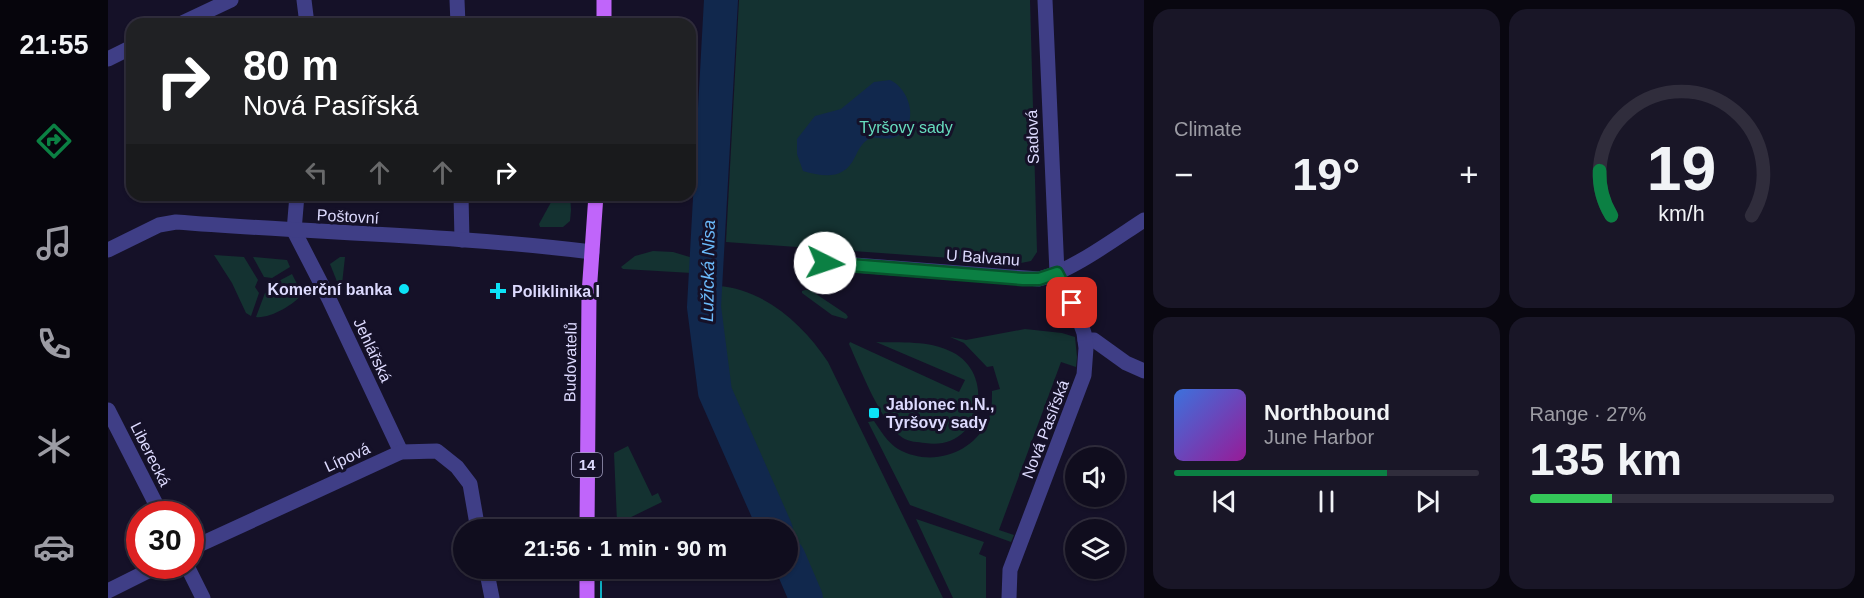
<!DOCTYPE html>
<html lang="en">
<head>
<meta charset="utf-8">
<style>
  :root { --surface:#100d1e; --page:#191627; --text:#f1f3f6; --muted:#9c9ca4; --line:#302d3c; --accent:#0b8043 }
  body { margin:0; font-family:Helvetica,sans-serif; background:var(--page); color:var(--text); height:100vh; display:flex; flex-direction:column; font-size:22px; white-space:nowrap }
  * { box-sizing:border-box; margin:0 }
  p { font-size:20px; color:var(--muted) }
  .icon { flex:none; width:33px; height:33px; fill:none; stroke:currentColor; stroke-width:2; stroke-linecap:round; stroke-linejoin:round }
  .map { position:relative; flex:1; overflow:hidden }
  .drawer { display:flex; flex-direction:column; gap:9px; padding:9px; background:#090710; width:720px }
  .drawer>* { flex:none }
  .guide { position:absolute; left:18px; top:18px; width:570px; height:183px; border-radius:18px; box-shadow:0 2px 4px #0004,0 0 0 2px var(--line); background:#202124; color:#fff; overflow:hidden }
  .fabs { position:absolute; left:957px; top:447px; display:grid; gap:12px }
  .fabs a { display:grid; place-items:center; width:60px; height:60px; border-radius:50%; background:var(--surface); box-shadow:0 2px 4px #0004,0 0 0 2px var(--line); font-size:30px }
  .speed { position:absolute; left:18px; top:501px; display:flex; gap:12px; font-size:30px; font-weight:700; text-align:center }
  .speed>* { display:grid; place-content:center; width:78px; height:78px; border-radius:50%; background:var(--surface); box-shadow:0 2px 4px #0004,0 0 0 2px var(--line); line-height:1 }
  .speed .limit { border:9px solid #d22; background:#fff; color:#111 }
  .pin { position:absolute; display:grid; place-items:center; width:51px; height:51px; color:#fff; margin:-26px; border-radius:12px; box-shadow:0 3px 9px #0006 }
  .me { position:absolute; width:66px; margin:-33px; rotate:94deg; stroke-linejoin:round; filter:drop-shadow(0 0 4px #0008) }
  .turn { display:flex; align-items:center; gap:21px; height:126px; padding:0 18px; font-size:27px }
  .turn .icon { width:78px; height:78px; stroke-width:2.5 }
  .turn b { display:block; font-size:42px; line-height:51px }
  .lanes { display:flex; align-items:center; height:57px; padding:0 18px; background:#0003; justify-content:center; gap:30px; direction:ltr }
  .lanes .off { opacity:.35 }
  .big { font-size:45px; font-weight:700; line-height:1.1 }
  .drawer .card { flex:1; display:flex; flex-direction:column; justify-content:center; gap:9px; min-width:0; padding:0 21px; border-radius:18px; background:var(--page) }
  .drawer .dial { align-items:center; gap:0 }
  .dial svg { height:156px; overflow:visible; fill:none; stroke:var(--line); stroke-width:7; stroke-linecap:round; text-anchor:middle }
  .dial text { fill:var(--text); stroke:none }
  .song { display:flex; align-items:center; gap:18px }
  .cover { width:72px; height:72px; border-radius:9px; background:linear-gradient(135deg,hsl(220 70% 55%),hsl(300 70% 35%)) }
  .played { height:6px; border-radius:3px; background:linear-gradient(90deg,var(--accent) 70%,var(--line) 70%) }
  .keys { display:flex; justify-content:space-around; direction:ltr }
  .heat { display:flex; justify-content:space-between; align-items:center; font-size:33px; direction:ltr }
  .charge { height:9px; border-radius:4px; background:linear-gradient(90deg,#34c759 27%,var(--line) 0) }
  .drawer .tiles { flex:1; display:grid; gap:9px; grid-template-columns:repeat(2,1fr) }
  .trip { position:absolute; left:345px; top:519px; width:345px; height:60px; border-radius:30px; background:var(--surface); box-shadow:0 2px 4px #0004,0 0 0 2px var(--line); font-weight:700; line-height:60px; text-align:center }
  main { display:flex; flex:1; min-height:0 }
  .tabs { display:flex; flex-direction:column; width:108px; justify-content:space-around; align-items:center; background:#06050c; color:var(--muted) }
  .tabs .icon { width:42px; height:42px }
  .tabs .selected { color:var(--accent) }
  .tabs b { font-size:27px; color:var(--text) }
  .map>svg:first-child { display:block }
  .green { fill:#143231 }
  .water { fill:#11284d }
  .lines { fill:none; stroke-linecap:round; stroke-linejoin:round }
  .river { stroke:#11284d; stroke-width:34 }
  .street { stroke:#3f3e86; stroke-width:15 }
  .primary { stroke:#c065fa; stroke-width:15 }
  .tram { stroke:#0ce3f7; stroke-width:1.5 }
  .route-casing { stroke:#07532c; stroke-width:15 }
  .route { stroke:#0b8043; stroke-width:10 }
  .poi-dot { fill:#0ce3f7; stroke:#151128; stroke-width:2 }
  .labels { text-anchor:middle; stroke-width:6; stroke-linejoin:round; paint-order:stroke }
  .shield { fill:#151128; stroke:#a19ebe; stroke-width:1.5 }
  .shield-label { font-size:15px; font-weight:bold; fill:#dddafe }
  .park-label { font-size:16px; fill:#67ddbe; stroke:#151128 }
  .street-label { font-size:16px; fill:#dddafe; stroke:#151128 }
  .poi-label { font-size:16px; font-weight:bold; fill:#dddafe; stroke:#151128; text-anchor:start }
  .water-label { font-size:18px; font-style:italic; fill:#6bbafa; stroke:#151128 }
</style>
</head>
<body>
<main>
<nav class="tabs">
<b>21:55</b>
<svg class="icon selected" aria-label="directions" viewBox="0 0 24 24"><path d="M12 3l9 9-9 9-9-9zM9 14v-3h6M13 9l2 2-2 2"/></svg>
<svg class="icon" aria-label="music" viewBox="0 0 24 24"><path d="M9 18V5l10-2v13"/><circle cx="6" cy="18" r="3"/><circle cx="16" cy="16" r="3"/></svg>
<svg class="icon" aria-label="phone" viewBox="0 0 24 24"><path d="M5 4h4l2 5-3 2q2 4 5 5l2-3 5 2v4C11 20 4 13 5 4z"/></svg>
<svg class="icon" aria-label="climate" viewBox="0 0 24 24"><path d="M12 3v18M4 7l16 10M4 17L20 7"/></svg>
<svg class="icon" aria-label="car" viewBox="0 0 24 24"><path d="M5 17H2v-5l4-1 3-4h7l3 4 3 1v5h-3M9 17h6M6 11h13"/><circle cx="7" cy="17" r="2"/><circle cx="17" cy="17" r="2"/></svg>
</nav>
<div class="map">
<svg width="1036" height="598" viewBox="0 0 1036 598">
  <rect width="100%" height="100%" fill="#151128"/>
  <!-- green -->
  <g class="green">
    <polygon points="631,0 922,0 929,252 923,261 913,263 618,242"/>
    <polygon points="447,195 462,195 463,210 462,221 455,227 432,227 431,224"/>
    <polygon points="545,251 565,252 585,258 584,273 515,269 513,267 527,256"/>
    <polygon points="106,255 136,257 150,280 147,287 151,293 143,316 138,313 124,283"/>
    <polygon points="145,257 179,260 182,267 164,278 156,277"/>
    <polygon points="232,257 237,257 234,284 230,284 222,264"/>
    <path d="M184,274L194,294C186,305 161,319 148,317L157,293L162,291L167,283Z"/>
    <path d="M610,286C656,289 695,324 720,362L835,598H709L680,530L678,529L625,412L607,342L601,287Z"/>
    <polygon points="697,290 702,290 738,314 740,317 738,319 724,315 694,293 694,291"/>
    <path d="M917,329L954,333L967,337L969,357L968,367L953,362L891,530L906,535L903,542L802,505L760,422L766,421C772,430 780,443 790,449C822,467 862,455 879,423C884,413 884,402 884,391L892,389L885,366L879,367L856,343L842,337L858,340Z"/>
    <path d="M742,342L851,392L857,380L768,342C793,343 821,340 844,352C889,374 874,452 817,443C810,442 801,442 795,438C774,425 752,368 741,344Z"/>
    <polygon points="520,446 544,496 550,493 554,502 513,522 509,522 506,453"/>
    <polygon points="808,519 876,542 871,554 878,557 878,598 845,598"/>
  </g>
  <!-- water -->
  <path class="water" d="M782,80C804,90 813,130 784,138C777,140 768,136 761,139C754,142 750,151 747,157C736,180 716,177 695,171L689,154V139L707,116L733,109L766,82Z"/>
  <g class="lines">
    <!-- river -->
    <g class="river">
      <polyline points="613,0 596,307 607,392 668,530"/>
      <polyline points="680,556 698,598"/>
    </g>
    <!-- street -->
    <g class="street">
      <polyline points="196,0 199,24"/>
      <polyline points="349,0 350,24"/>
      <polyline points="72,24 123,0"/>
      <polyline points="0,59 24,47"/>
      <polyline points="189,195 186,231 221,299 293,452"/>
      <polyline points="353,195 354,240"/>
      <path d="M0,250L51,225L68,222C207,233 346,235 484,252"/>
      <path d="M695,261L931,279C962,272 1008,238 1036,220"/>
      <polyline points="977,340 986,340 1018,363 1036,371"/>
      <polyline points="0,410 53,514"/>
      <polyline points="82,549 293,452 329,451 349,467 362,484 370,530"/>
      <polyline points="79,566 95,598"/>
      <polyline points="378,568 384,598"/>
      <polyline points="0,591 50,566"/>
      <polyline points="901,598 902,570 976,375 978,348 976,333 971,319 949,273 937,0"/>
    </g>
    <!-- primary -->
    <g class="primary">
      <polyline points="496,0 496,24"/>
      <polyline points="479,530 481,294 488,195"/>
      <polyline points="479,568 479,598"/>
    </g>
    <!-- tram -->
    <polyline class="tram" points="493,568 493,598"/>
  </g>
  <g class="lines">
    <!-- route casing -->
    <g class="route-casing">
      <polyline id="route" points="717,263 915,279 931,279 949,273 964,303"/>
    </g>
    <!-- route -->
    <use href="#route" class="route"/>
  </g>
  <!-- markers -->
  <g class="poi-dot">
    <circle cx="296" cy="289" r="6"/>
    <path d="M387 282h6v6h6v6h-6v6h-6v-6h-6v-6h6z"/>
    <rect x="760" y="407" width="12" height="12" rx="3"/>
  </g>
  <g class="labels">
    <!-- shield labels -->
    <rect class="shield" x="464" y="453" width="30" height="24" rx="4.5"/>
    <g class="shield-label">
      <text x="479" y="470">14</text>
    </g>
    <!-- park labels -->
    <g class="park-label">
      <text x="798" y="133">Tyršovy sady</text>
    </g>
    <!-- street labels -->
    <g class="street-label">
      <text transform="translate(924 137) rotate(-92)" y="6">Sadová</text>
      <text transform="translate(240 216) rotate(3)" y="6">Poštovní</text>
      <text transform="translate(875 257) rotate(4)" y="6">U Balvanu</text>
      <text transform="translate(265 350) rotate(65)" y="6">Jehlářská</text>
      <text transform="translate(462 362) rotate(-89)" y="6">Budovatelů</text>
      <text transform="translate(937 429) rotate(-69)" y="6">Nová Pasířská</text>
      <text transform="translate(43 454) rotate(63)" y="6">Liberecká</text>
      <text transform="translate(239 457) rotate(-25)" y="6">Lípová</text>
    </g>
    <!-- poi labels -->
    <g class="poi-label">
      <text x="284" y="295" text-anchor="end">Komerční banka</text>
      <text x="404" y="297">Poliklinika I</text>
      <text x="778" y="410">Jablonec n.N.,<tspan x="778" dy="18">Tyršovy sady</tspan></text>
    </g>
    <!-- water labels -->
    <g class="water-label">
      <text transform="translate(600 271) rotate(-89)" y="6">Lužická Nisa</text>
    </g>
  </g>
</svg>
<div class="fabs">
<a><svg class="icon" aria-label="sound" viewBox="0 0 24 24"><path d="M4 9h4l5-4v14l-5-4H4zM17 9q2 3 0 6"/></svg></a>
<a><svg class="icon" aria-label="layers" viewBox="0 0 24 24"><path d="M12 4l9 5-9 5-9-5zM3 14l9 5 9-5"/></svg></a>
</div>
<div class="speed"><div class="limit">30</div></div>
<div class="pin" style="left:964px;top:303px;background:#d93025"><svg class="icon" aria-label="arrive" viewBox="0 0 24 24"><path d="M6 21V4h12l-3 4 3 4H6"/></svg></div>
<svg class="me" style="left:717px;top:263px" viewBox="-20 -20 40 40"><circle r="19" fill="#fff"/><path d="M0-13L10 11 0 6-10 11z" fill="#0b8043"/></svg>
<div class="trip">21:56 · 1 min · 90 m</div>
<div class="guide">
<div class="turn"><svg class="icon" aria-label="right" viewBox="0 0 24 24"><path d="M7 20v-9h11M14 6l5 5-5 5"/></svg><div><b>80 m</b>Nová Pasířská</div></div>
<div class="lanes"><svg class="icon off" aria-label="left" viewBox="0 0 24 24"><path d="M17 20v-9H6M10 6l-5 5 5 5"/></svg><svg class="icon off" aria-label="ahead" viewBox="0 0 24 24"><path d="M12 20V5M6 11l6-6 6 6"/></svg><svg class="icon off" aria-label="ahead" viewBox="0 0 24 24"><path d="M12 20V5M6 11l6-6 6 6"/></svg><svg class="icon" aria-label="right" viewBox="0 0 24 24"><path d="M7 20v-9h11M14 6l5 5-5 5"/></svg></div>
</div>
</div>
<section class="drawer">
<div class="tiles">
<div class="card"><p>Climate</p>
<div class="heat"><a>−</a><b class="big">19°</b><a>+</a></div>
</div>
<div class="card dial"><svg viewBox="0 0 100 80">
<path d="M14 69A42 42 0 1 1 86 69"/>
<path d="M14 69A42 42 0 0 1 8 46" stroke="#0b8043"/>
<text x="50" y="56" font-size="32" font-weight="700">19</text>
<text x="50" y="72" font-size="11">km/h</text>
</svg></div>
<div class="card">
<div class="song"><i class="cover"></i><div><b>Northbound</b><p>June Harbor</p></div></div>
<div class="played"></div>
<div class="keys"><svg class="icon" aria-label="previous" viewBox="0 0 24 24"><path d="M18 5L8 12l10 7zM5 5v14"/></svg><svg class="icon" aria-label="pause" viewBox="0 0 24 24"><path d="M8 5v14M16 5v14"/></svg><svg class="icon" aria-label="next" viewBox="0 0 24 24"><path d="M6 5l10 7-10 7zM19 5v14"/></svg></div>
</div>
<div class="card"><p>Range · 27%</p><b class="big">135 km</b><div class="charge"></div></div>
</div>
</section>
</main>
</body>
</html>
